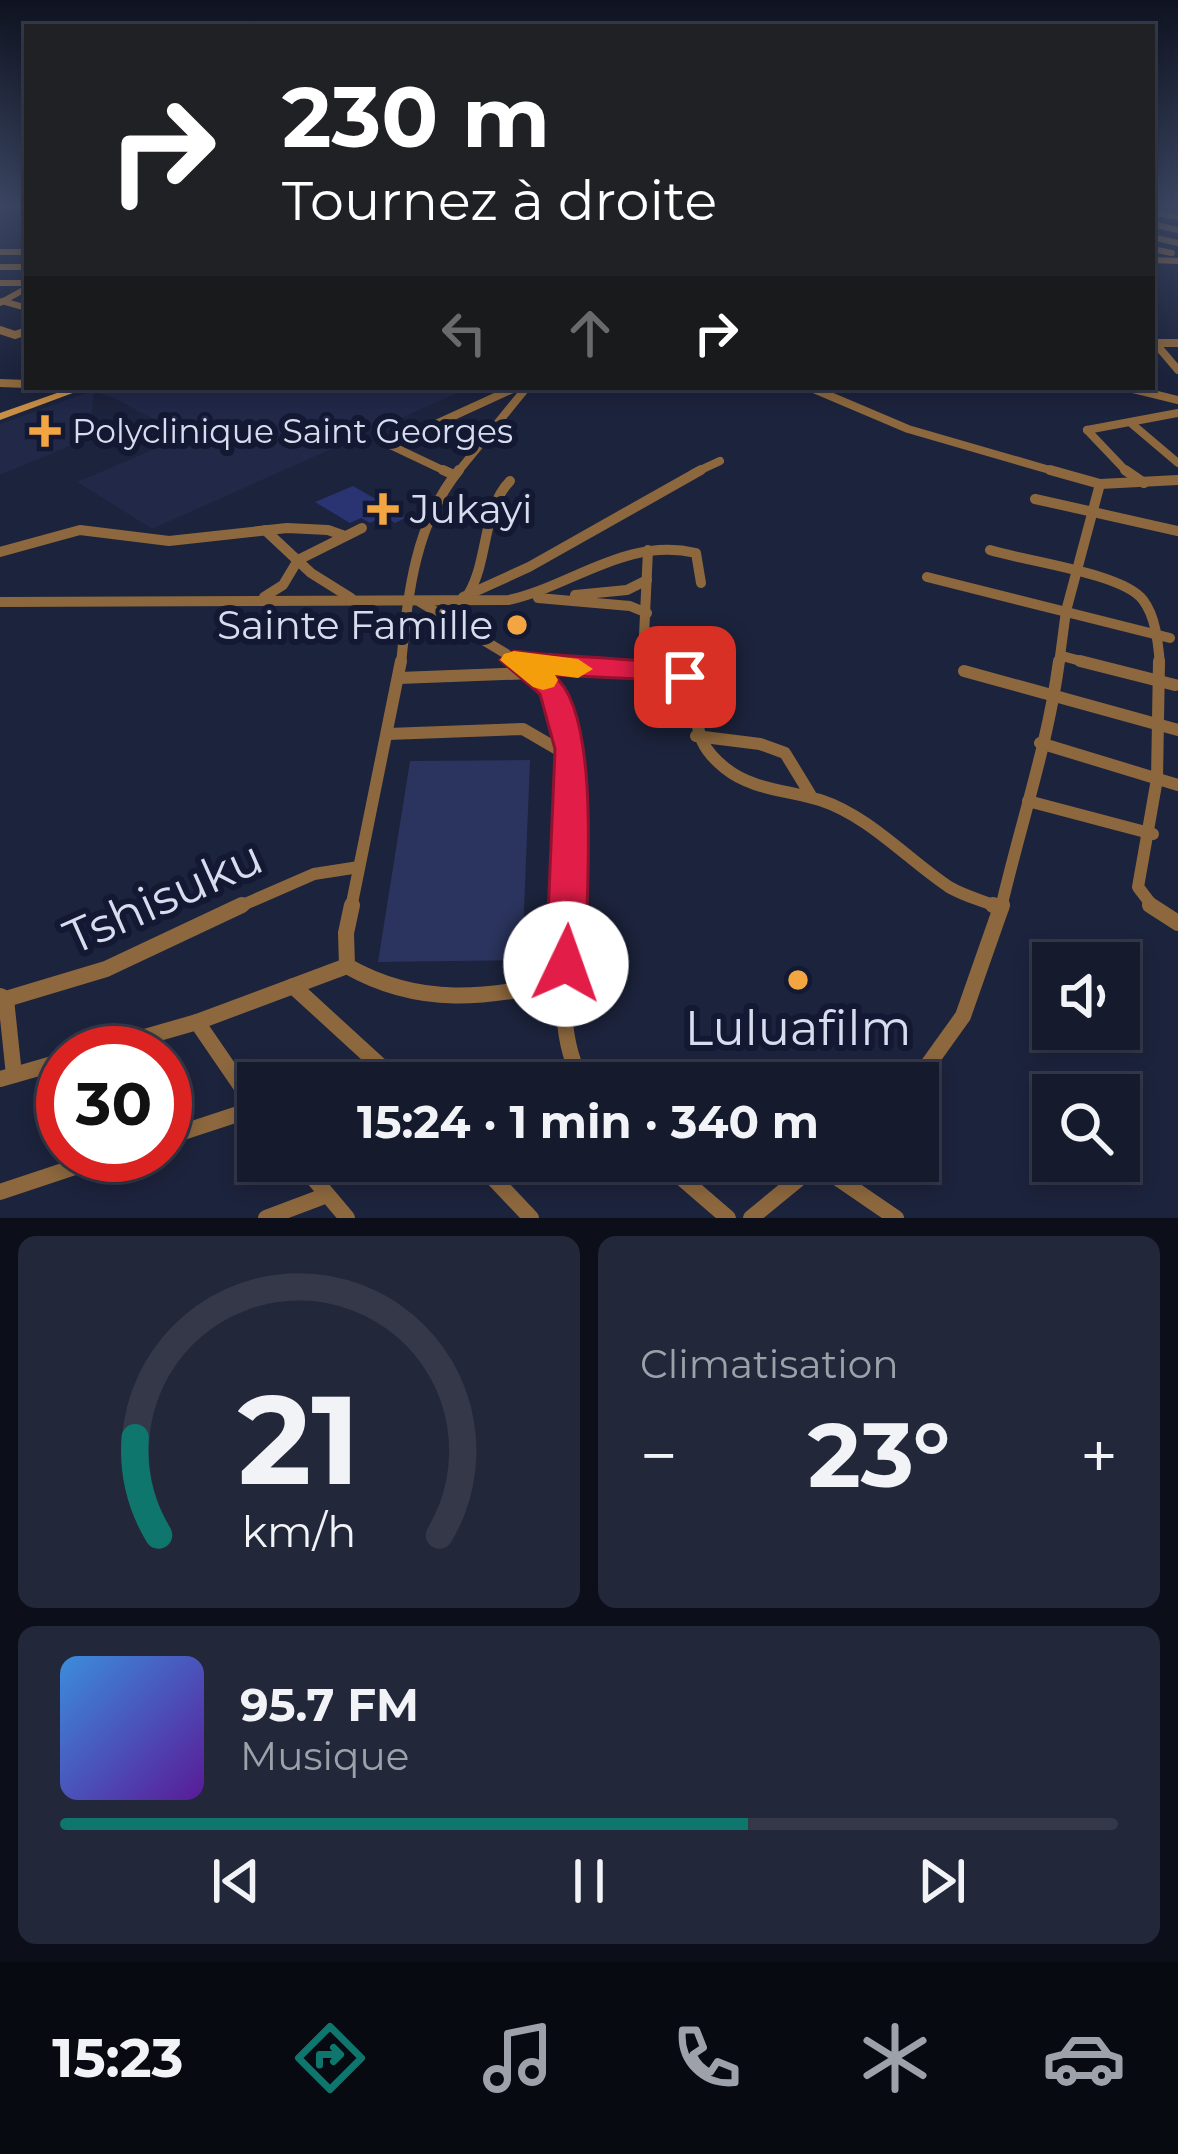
<!DOCTYPE html>
<html lang="fr">
<head>
<meta charset="utf-8">
<style>
  :root { --surface:#151a2d; --page:#222739; --text:#f1f3f6; --muted:#9da1aa; --line:#343849; --accent:#0f766e }
  body { margin:0; font-family:Montserrat,sans-serif; background:var(--page); color:var(--text); height:100vh; display:flex; flex-direction:column; font-size:45px; white-space:nowrap }
  * { box-sizing:border-box; margin:0 }
  p { font-size:39px; color:var(--muted) }
  .icon { flex:none; width:66px; height:66px; fill:none; stroke:currentColor; stroke-width:2; stroke-linecap:round; stroke-linejoin:round }
  .map { position:relative; height:1218px; overflow:hidden }
  .panel { display:flex; flex-direction:column; gap:18px; padding:18px; background:#0c0e19; flex:1 }
  .panel>* { flex:none }
  .guide { position:absolute; left:24px; top:24px; width:1131px; height:366px; border-radius:0px; box-shadow:0 6px 18px #0003,0 0 0 3px var(--line); background:#202124; color:#fff; overflow:hidden }
  .controls { position:absolute; left:1032px; top:942px; display:grid; gap:24px }
  .controls a { display:grid; place-items:center; width:108px; height:108px; border-radius:0px; background:var(--surface); box-shadow:0 6px 18px #0003,0 0 0 3px var(--line); font-size:60px }
  .speed { position:absolute; left:36px; top:1026px; display:flex; gap:24px; font-size:60px; font-weight:700; text-align:center }
  .speed>* { display:grid; place-content:center; width:156px; height:156px; border-radius:50%; background:var(--surface); box-shadow:0 6px 18px #0003,0 0 0 3px var(--line); line-height:1 }
  .speed .limit { border:18px solid #d22; background:#fff; color:#111 }
  .pin { position:absolute; display:grid; place-items:center; width:102px; height:102px; color:#fff; margin:-51px; border-radius:24px; box-shadow:0 6px 18px #0006 }
  .me { position:absolute; width:132px; margin:-66px; rotate:3deg; stroke-linejoin:round; filter:drop-shadow(0 0 9px #0008) }
  .turn { display:flex; align-items:center; gap:42px; height:252px; padding:0 60px; font-size:54px }
  .turn .icon { width:156px; height:156px; stroke-width:2.5 }
  .turn b { display:block; font-size:84px; line-height:102px }
  .lanes { display:flex; align-items:center; height:114px; padding:0 60px; background:#0003; justify-content:center; gap:60px; direction:ltr }
  .lanes .off { opacity:.35 }
  .big { font-size:90px; font-weight:700; line-height:1.1 }
  .panel .card { flex:1; display:flex; flex-direction:column; justify-content:center; gap:18px; min-width:0; padding:0 42px; border-radius:18px; background:var(--page) }
  .panel .dial { align-items:center; gap:0 }
  .dial svg { height:312px; overflow:visible; fill:none; stroke:var(--line); stroke-width:7; stroke-linecap:round; text-anchor:middle }
  .dial text { fill:var(--text); stroke:none }
  .song { display:flex; align-items:center; gap:36px }
  .cover { width:144px; height:144px; border-radius:18px; background:linear-gradient(135deg,hsl(210 70% 55%),hsl(270 70% 35%)) }
  .played { height:12px; border-radius:6px; background:linear-gradient(90deg,var(--accent) 65%,var(--line) 65%) }
  .keys { display:flex; justify-content:space-around; direction:ltr }
  .heat { display:flex; justify-content:space-between; align-items:center; font-size:66px; direction:ltr }
  .panel .tiles { flex:1; display:grid; gap:18px; grid-template-columns:1fr 1fr }
  .card:last-child { grid-column:span 2 }
  .trip { position:absolute; left:237px; top:1062px; width:702px; height:120px; border-radius:0px; background:var(--surface); box-shadow:0 6px 18px #0003,0 0 0 3px var(--line); font-weight:700; line-height:120px; text-align:center }
  .menu { display:flex; height:192px; justify-content:space-around; align-items:center; background:#080a12; color:var(--muted) }
  .menu .icon { width:84px; height:84px }
  .menu .selected { color:var(--accent) }
  .menu b { font-size:54px; color:var(--text) }
  .map>svg:first-child { display:block }
  .built { fill:#212848 }
  .green { fill:#2b345e }
  .building { fill:#2a3472 }
  .lines { fill:none; stroke-linecap:round; stroke-linejoin:round }
  .street-far4 { stroke:#8d683e; stroke-width:6 }
  .street-far3 { stroke:#8d683e; stroke-width:8 }
  .street-far2 { stroke:#8d683e; stroke-width:10 }
  .street-far1 { stroke:#8d683e; stroke-width:12 }
  .street { stroke:#8d683e; stroke-width:16 }
  .secondary { fill:#c88e47; fill-rule:evenodd }
  .route { fill:#e11d48; stroke:#92132f; stroke-width:3 }
  .slow { fill:#f59e0b }
  .poi-dot { fill:#f2a541; stroke:#131932; stroke-width:4.5 }
  .labels { text-anchor:middle; stroke-width:12; stroke-linejoin:round; paint-order:stroke }
  .far-poi-label { font-size:33px; fill:#d7dcee; stroke:#131932; text-anchor:start }
  .poi-label { font-size:39px; fill:#d7dcee; stroke:#131932; text-anchor:start }
  .near-street-label { font-size:48px; fill:#d7dcee; stroke:#131932 }
  .near-poi-label { font-size:48px; fill:#d7dcee; stroke:#131932 }
</style>
</head>
<body>
<div class="map">
<svg width="1178" height="1218" viewBox="0 0 1178 1218">
  <rect width="100%" height="100%" fill="#1c233c"/>
  <!-- built -->
  <polygon class="built" points="103,387 471,387 152,529 77,482 185,436 114,398 94,392 89,438 0,475 0,424"/>
  <!-- green -->
  <polygon class="green" points="530,760 522,960 378,962 410,761"/>
  <!-- building -->
  <polygon class="building" points="353,486 407,517 395,523 384,516 370,523 361,518 350,523 315,502"/>
  <g class="lines">
    <!-- street-far4 -->
    <g class="street-far4">
      <polyline points="1152,212 1178,217"/>
      <polyline points="1152,224 1178,230"/>
      <polyline points="1152,237 1178,243"/>
      <polyline points="1152,249 1172,253"/>
      <polyline points="0,252 27,252"/>
      <polyline points="1152,260 1178,261"/>
      <polyline points="0,267 27,267"/>
      <polyline points="0,283 27,283"/>
      <polyline points="2,301 27,308"/>
      <polyline points="0,303 27,288"/>
    </g>
    <!-- street-far3 -->
    <g class="street-far3">
      <polyline points="0,330 15,335 27,331"/>
      <polyline points="1155,343 1178,370"/>
      <polyline points="1155,343 1178,343"/>
      <polyline points="0,383 27,384"/>
      <polyline points="809,387 908,429 1060,473"/>
      <polyline points="1125,387 1178,400"/>
      <polyline points="1132,424 1178,463"/>
      <polyline points="1087,430 1178,413"/>
      <polyline points="1087,430 1128,473"/>
      <polyline points="390,445 517,387"/>
      <polyline points="390,445 449,473"/>
      <polyline points="457,473 527,387"/>
      <polyline points="694,473 720,461"/>
    </g>
    <!-- street-far2 -->
    <g class="street-far2">
      <polyline points="443,470 454,475"/>
      <polyline points="1050,470 1100,484 1178,480"/>
      <polyline points="1125,470 1144,483"/>
      <polyline points="1035,499 1178,531"/>
      <polyline points="265,530 311,573 351,598"/>
      <path d="M990,550C1024,561 1123,573 1143,600C1156,617 1158,643 1160,664"/>
      <polyline points="0,552 80,530 169,541 287,528 328,530 345,536"/>
      <polyline points="927,577 1170,638"/>
      <path d="M469,593C489,558 482,510 510,481"/>
      <polyline points="575,595 627,590 647,580"/>
      <polyline points="264,597 283,585 298,560 362,528"/>
      <polyline points="463,597 529,567 701,470"/>
      <polyline points="538,598 630,606 647,613"/>
      <path d="M0,602L509,600C574,585 626,537 696,553L701,583"/>
      <polyline points="420,602 523,664"/>
      <polyline points="644,636 648,550"/>
      <polyline points="1062,656 1092,664"/>
      <polyline points="515,660 558,664"/>
      <path d="M401,664C408,595 414,525 459,470"/>
      <polyline points="1059,664 1066,611 1100,484"/>
    </g>
    <!-- street-far1 -->
    <g class="street-far1">
      <path d="M519,661C531,670 546,679 554,692C588,744 574,848 570,908"/>
      <path d="M523,661L680,674C709,709 681,733 725,768C752,790 788,790 820,800C869,816 907,859 949,887C964,896 984,901 1000,908"/>
      <polyline points="1080,661 1175,685"/>
      <polyline points="964,671 1178,730"/>
      <polyline points="399,678 533,673"/>
      <polyline points="388,734 523,729 571,757"/>
      <polyline points="696,736 760,744 785,753 810,794"/>
      <polyline points="1040,743 1178,785"/>
      <polyline points="1028,801 1153,834"/>
      <polyline points="236,908 314,874 359,867"/>
      <polyline points="351,908 401,661"/>
      <path d="M1001,908C1020,826 1048,744 1059,661"/>
      <polyline points="1154,908 1138,887 1157,779 1159,661"/>
    </g>
    <!-- street -->
    <g class="street">
      <path d="M570,905C566,961 553,1032 583,1083"/>
      <polyline points="993,905 1001,908"/>
      <polyline points="1150,905 1178,923"/>
      <polyline points="347,966 346,933 352,905"/>
      <path d="M347,966C419,1007 488,999 566,980"/>
      <polyline points="293,986 399,1083"/>
      <polyline points="0,996 6,999 106,969 242,905"/>
      <polyline points="6,999 14,1075"/>
      <polyline points="197,1022 258,1111"/>
      <polyline points="89,1053 197,1022 347,966"/>
      <polyline points="0,1079 63,1061"/>
      <polyline points="915,1083 963,1016 1002,905"/>
      <polyline points="165,1138 256,1108"/>
      <polyline points="299,1161 347,1218"/>
      <polyline points="477,1161 531,1218"/>
      <polyline points="662,1161 728,1218"/>
      <polyline points="817,1164 896,1218"/>
      <polyline points="0,1192 111,1155"/>
      <polyline points="266,1218 327,1195"/>
      <polyline points="751,1218 818,1163"/>
    </g>
    <!-- secondary -->
    <polygon class="secondary" points="74,387 89,387 0,420 0,413"/>
  </g>
  <!-- sky -->
  <linearGradient id="sky" x2="0" y2="1"><stop stop-color="#0f1321"/><stop offset="0.55" stop-color="#3a4561"/><stop offset="1" stop-color="#3a4561" stop-opacity="0"/></linearGradient>
  <rect width="1178" height="375" fill="url(#sky)"/>
  <!-- route -->
  <path class="route" d="M514,651C573,659 640,655 696,671L700,677L685,687L661,680L553,675C603,711 586,902 585,964L580,975L566,980L552,975L546,964L555,749L540,694L500,660Z"/>
  <!-- slow -->
  <polygon class="slow" points="514,651 578,659 593,669 578,678 555,675 558,680 554,687 543,690 533,687 500,660 504,654"/>
  <!-- markers -->
  <g class="poi-dot">
    <path d="M39 413h12v12h12v12h-12v12h-12v-12h-12v-12h12z"/>
    <path d="M377 491h12v12h12v12h-12v12h-12v-12h-12v-12h12z"/>
    <circle cx="517" cy="625" r="12"/>
    <circle cx="798" cy="980" r="12"/>
  </g>
  <g class="labels">
    <!-- far-poi labels -->
    <g class="far-poi-label">
      <text x="72" y="443">Polyclinique Saint Georges</text>
    </g>
    <!-- poi labels -->
    <g class="poi-label">
      <text x="410" y="523">Jukayi</text>
      <text x="493" y="639" text-anchor="end">Sainte Famille</text>
    </g>
    <!-- near-street labels -->
    <g class="near-street-label">
      <text transform="translate(163 897) rotate(-24)" y="17">Tshisuku</text>
    </g>
    <!-- near-poi labels -->
    <g class="near-poi-label">
      <text x="798" y="1045">Luluafilm</text>
    </g>
  </g>
</svg>
<div class="controls">
<a><svg class="icon" aria-label="sound" viewBox="0 0 24 24"><path d="M4 9h4l5-4v14l-5-4H4zM17 9q2 3 0 6"/></svg></a>
<a><svg class="icon" aria-label="search" viewBox="0 0 24 24"><circle cx="10" cy="10" r="6"/><path d="M15 15l6 6"/></svg></a>
</div>
<div class="speed"><div class="limit">30</div></div>
<div class="pin" style="left:685px;top:677px;background:#d93025"><svg class="icon" aria-label="arrive" viewBox="0 0 24 24"><path d="M6 21V4h12l-3 4 3 4H6"/></svg></div>
<svg class="me" style="left:566px;top:964px" viewBox="-20 -20 40 40"><circle r="19" fill="#fff"/><path d="M0-13L10 11 0 6-10 11z" fill="#e11d48"/></svg>
<div class="trip">15:24 · 1 min · 340 m</div>
<div class="guide">
<div class="turn"><svg class="icon" aria-label="right" viewBox="0 0 24 24"><path d="M7 20v-9h11M14 6l5 5-5 5"/></svg><div><b>230 m</b>Tournez à droite</div></div>
<div class="lanes"><svg class="icon off" aria-label="left" viewBox="0 0 24 24"><path d="M17 20v-9H6M10 6l-5 5 5 5"/></svg><svg class="icon off" aria-label="ahead" viewBox="0 0 24 24"><path d="M12 20V5M6 11l6-6 6 6"/></svg><svg class="icon" aria-label="right" viewBox="0 0 24 24"><path d="M7 20v-9h11M14 6l5 5-5 5"/></svg></div>
</div>
</div>
<section class="panel">
<div class="tiles">
<div class="card dial"><svg viewBox="0 0 100 80">
<path d="M14 69A42 42 0 1 1 86 69"/>
<path d="M14 69A42 42 0 0 1 8 44" stroke="#0f766e"/>
<text x="50" y="56" font-size="32" font-weight="700">21</text>
<text x="50" y="72" font-size="11">km/h</text>
</svg></div>
<div class="card"><p>Climatisation</p>
<div class="heat"><a>−</a><b class="big">23°</b><a>+</a></div>
</div>
<div class="card">
<div class="song"><i class="cover"></i><div><b>95.7 FM</b><p>Musique</p></div></div>
<div class="played"></div>
<div class="keys"><svg class="icon" aria-label="previous" viewBox="0 0 24 24"><path d="M18 5L8 12l10 7zM5 5v14"/></svg><svg class="icon" aria-label="pause" viewBox="0 0 24 24"><path d="M8 5v14M16 5v14"/></svg><svg class="icon" aria-label="next" viewBox="0 0 24 24"><path d="M6 5l10 7-10 7zM19 5v14"/></svg></div>
</div>
</div>
</section>
<nav class="menu">
<b>15:23</b>
<svg class="icon selected" aria-label="directions" viewBox="0 0 24 24"><path d="M12 3l9 9-9 9-9-9zM9 14v-3h6M13 9l2 2-2 2"/></svg>
<svg class="icon" aria-label="music" viewBox="0 0 24 24"><path d="M9 18V5l10-2v13"/><circle cx="6" cy="18" r="3"/><circle cx="16" cy="16" r="3"/></svg>
<svg class="icon" aria-label="phone" viewBox="0 0 24 24"><path d="M5 4h4l2 5-3 2q2 4 5 5l2-3 5 2v4C11 20 4 13 5 4z"/></svg>
<svg class="icon" aria-label="climate" viewBox="0 0 24 24"><path d="M12 3v18M4 7l16 10M4 17L20 7"/></svg>
<svg class="icon" aria-label="car" viewBox="0 0 24 24"><path d="M5 17H2v-5l4-1 3-4h7l3 4 3 1v5h-3M9 17h6M6 11h13"/><circle cx="7" cy="17" r="2"/><circle cx="17" cy="17" r="2"/></svg>
</nav>
</body>
</html>
